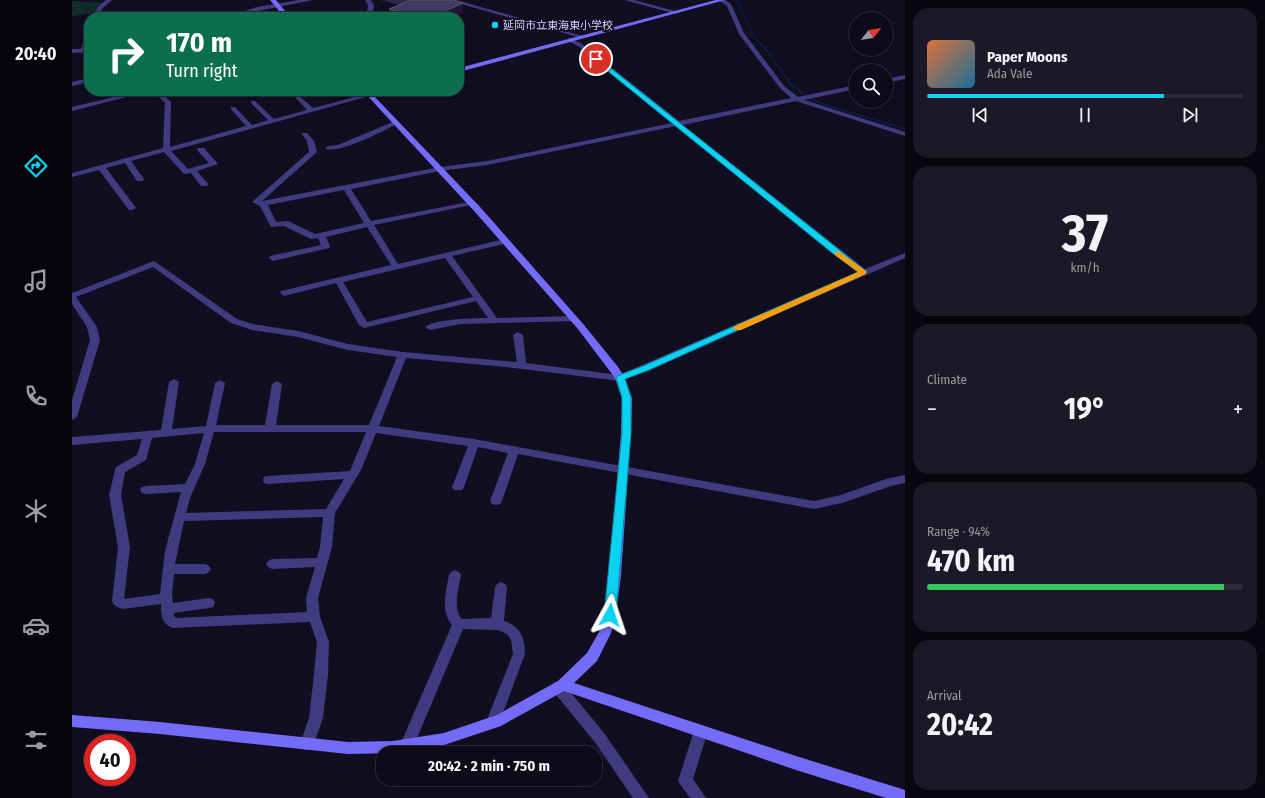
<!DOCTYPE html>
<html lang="en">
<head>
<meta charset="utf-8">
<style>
  :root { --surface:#0e0a1a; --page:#1c1827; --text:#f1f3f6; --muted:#9b9aa2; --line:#2e2b39; --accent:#0ad2f0 }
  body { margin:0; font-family:"Fira Sans Condensed","Noto Sans JP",sans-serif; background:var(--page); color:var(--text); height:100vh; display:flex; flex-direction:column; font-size:15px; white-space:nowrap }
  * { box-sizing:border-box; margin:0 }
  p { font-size:13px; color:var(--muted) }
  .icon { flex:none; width:22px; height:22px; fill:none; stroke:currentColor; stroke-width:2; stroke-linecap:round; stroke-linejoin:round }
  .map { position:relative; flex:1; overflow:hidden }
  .panel { display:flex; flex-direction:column; gap:8px; padding:8px; background:#08060e; width:360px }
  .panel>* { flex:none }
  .hud { position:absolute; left:12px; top:12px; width:380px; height:84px; border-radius:16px; box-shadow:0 2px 10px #0003,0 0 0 1px var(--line); background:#0b6e4f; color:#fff; overflow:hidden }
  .needle { width:26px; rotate:60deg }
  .buttons { position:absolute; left:777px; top:12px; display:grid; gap:8px }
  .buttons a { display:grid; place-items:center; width:44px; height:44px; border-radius:50%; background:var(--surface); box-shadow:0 2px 10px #0003,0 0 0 1px var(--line); font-size:20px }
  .speed { position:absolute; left:12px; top:734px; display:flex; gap:8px; font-size:20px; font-weight:700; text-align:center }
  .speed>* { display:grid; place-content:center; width:52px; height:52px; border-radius:50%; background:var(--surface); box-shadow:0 2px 10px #0003,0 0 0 1px var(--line); line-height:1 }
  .speed .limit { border:6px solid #d22; background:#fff; color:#111 }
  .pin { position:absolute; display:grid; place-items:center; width:34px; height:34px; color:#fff; margin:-17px; border:2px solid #fff; border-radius:50%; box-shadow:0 1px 4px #0007 }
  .me { position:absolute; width:44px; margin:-22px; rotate:5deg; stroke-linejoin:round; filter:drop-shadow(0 0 3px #0008) }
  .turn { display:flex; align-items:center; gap:14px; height:84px; padding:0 16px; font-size:18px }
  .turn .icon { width:52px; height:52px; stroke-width:2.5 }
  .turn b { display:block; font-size:28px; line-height:34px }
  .big { font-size:30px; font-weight:700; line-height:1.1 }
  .panel .card { flex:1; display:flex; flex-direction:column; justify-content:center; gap:6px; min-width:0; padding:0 14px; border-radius:16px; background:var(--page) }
  .panel .dial { align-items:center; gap:0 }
  .dial b { font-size:52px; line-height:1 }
  .song { display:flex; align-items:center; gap:12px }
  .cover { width:48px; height:48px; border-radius:6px; background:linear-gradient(135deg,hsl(20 70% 55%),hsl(200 70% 35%)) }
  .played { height:4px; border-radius:2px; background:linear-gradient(90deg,var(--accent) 75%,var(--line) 75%) }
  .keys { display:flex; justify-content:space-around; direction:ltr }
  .heat { display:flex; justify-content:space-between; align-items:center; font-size:22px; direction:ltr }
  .charge { height:6px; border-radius:3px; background:linear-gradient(90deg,#34c759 94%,var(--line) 0) }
  .trip { position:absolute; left:304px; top:746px; width:226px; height:40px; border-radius:16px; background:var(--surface); box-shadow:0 2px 10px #0003,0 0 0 1px var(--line); font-weight:700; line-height:40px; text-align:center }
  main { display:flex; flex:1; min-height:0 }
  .menu { display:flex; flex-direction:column; width:72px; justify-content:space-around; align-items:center; background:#06040a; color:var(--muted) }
  .menu .icon { width:28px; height:28px }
  .menu .current { color:var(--accent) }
  .menu b { font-size:18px; color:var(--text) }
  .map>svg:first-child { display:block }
  .green { fill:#122b2b }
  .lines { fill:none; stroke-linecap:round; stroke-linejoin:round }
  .stream { stroke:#0b1c3d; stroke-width:2 }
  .street { fill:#403b7f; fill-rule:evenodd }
  .secondary { fill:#746cf9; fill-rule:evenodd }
  .wall { fill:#31284f }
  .shaded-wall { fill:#1d1635 }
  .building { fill:#423a62; stroke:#5a527a }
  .route { fill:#0ad2f0; stroke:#06889c }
  .slow { fill:#f59e0b }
  .poi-dot { fill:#0ad2f0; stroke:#120e22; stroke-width:1.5 }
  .labels { text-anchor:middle; stroke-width:4; stroke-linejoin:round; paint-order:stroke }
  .far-poi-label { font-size:11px; fill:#d7d1fd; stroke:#120e22; text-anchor:start }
</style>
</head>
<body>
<main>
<nav class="menu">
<b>20:40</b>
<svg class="icon current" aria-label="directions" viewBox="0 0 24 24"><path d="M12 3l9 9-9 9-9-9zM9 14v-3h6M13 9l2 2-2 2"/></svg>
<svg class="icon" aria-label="music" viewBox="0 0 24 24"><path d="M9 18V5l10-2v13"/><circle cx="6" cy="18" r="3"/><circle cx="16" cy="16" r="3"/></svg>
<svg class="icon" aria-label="phone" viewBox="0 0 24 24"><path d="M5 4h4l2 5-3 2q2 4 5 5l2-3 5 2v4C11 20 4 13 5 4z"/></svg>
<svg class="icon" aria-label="climate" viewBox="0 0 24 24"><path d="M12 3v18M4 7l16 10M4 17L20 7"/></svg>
<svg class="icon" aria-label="car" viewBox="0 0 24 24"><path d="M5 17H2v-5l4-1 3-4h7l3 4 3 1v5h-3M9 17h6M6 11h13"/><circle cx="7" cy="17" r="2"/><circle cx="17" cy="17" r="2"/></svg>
<svg class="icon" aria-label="filters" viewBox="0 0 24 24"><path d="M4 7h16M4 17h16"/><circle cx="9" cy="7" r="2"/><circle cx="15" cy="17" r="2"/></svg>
</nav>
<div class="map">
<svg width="833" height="798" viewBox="0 0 833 798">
  <rect width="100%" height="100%" fill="#120e22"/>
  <!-- green -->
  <polygon class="green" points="0,1 32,3 23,13 0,16"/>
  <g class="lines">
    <!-- stream -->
    <g class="stream">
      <polyline points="665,0 682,37 696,52 718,83 731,94"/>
      <polyline points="740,99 748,103 833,129"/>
    </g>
    <!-- street -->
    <g class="street">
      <polygon points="34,0 40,0 31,8 25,17 19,17 27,6"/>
      <polygon points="227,0 241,0 186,11 164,17 155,17 185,7"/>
      <polygon points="293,0 299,0 302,5 300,17 294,17 296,5"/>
      <polygon points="375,0 384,0 514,37 509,38"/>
      <polygon points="552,0 562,0 607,12 604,14"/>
      <path d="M646,0H653L659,4L672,33L712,86L726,97L784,85V89L732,100L833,132V136L724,101L611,125L793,269L833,253V258L577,370L548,381L434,367L334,358L307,426L402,439L742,501L769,495L814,479L833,475V483L819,486L770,503L742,509L446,454L430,501L428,504L424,505L420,504L418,501L436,453L406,447L392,487L390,490H382L380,487L396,446L304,433L289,470L263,513L260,547L246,598L248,617L257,642L256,674L251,718L240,749L235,750L230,749L228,744L237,718L242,674L245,642L238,622L101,628C89,624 89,614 89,604L50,609L42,605L40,601L46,547L37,495L43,470L44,467L65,455L70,439L0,445V437L89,430L97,382L102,379L107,382L100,429L134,426L143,383L148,380L153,383L144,425H193L200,384L205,381L210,384L204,425H297L325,357L276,350L226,337L180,330L159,323L81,267L4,297L25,327L28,340L5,417L0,420V400L18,340L15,327L0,304V293L82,261L165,319L181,324L226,331L276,344L331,352L445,362L441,335L446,332L451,335L454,363L547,375L786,272L604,126L415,165L368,171L279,189L299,221L402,201V205H399L302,225L326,264L433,239H436V243L380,256L425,318L502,316L507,319L505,321L389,324L358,330L353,327C362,319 403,318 416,318L404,301L292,328L287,325L264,283L212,296L208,293L209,291L319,265L295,227L254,237L258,246L257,248L201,261L197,258L198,256L249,245L246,238L239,239L212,226L199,227L188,206L180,202L237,152L235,141L230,134L231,133H235L242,141L245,152L190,201L368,167L415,161L600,123L506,46L496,41V39L498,38L510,44L607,121L719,98L708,88L667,34L655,6ZM272,190L292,223L243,234L216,221L204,222L196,205ZM373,258L401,297L295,322L271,282ZM142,432H294L278,471L196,476L192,477L191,480L192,483L196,484L272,479L254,509L114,513L118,498L133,464ZM132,433L123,464L113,484L74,486L70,487L68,490L70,493L74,494L109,492L93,551L88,594L52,599L58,547L49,495L53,472L74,460L80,438ZM251,517L248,547L245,558L200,559L196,561L194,564L196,567L200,569L243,567L234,598L235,612L104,618L102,616V613L137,608L141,607L143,603L141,599L137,598L101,603L100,594L102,574H133L137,572L139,569L137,566L133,564H103L112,521Z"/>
      <polygon points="17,31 17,42 15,48 17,48 17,52 0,53 0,49 9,49 14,33"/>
      <polygon points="833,75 833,79 814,83 814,79"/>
      <polygon points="17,78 17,82 0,86 0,82"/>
      <polygon points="67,91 78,91 0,111 0,107"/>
      <polygon points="81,91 88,91 99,102 98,147 174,126 159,109 159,107 163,107 180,125 196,120 179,103 179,101 183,101 202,119 235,110 220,94 223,92 241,108 298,93 301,95 99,151 116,169 137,163 125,150 126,148 132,148 146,164 125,171 136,184 135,186 129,186 119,173 112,174 92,152 59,161 72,179 71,181 65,181 53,163 34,168 64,208 60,210 57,210 27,170 0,177 0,173 91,148 93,103"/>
      <path d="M323,121L326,123L325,124C313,130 264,156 253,148L257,146L266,145Z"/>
      <path d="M383,570L387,572L389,575C387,588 380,608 390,619L419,618L423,587L425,584L429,582L433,584L435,587L432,621C448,626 453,637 453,654L426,726L421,728L416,726L414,722L441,654L439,640L435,634L426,630L391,629L340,750L335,751L330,750L328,745L380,625C368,611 374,592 377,575L379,572Z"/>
      <polygon points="486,681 491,683 532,733 577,798 561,798 522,741 481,691 479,687 481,683"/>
      <polygon points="629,725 634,727 636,731 621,779 634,798 618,798 606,781 622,731 624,727"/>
    </g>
    <!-- secondary -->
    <g class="secondary">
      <polygon points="198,0 204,0 218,17 212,17"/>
      <polygon points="644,0 653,0 387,72 387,68"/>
      <polygon points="291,91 298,91 299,93 315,91 302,96 409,208 512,325 546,367 553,378 560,398 559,433 549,575 544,615 539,633 525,661 502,683 724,756 833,790 833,798 814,798 724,770 492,691 429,726 372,745 324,753 276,754 88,734 0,727 0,715 88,722 276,742 321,741 372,733 425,715 486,681 515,653 527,632 532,615 537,575 549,433 550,398 543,378 506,329 403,212"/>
    </g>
  </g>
  <!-- wall -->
  <polygon class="wall" points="309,0 388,0 388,2 391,3 391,12 381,17 318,17 317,9 327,5"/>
  <!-- shaded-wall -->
  <polygon class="shaded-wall" points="382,0 388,0 388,4 391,3 391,12 381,17 360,17"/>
  <!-- building -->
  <polygon class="building" points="339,0 382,0 391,3 360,17 343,17 317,9"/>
  <!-- route -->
  <polygon class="route" points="522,58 526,58 795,272 577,370 553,379 559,398 559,433 544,615 542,618 538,620 534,618 532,615 550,433 550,398 544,378 545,376 571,366 786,272 759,252 522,60"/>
  <!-- slow -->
  <polygon class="slow" points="766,251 794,271 794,274 669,330 663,330 661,328 663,326 786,272 763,255 762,254"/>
  <!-- markers -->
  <circle class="poi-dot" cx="423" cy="25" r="4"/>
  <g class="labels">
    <!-- far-poi labels -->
    <g class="far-poi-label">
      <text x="431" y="29">延岡市立東海東小学校</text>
    </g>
  </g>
</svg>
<div class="buttons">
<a><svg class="needle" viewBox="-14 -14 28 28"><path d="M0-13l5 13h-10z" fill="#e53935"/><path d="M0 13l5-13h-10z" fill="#9b9aa2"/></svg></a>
<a><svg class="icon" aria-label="search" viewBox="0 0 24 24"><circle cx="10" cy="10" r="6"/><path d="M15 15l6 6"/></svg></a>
</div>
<div class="speed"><div class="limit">40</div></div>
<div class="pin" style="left:524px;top:59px;background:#d93025"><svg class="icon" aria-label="arrive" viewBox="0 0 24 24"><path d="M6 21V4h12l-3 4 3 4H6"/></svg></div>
<svg class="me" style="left:538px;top:615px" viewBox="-20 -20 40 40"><path d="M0-17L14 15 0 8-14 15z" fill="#0ad2f0" stroke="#fff" stroke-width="4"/></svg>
<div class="trip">20:42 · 2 min · 750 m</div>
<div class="hud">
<div class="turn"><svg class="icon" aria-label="right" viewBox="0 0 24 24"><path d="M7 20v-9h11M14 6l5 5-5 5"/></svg><div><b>170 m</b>Turn right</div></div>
</div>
</div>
<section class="panel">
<div class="card">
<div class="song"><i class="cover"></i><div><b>Paper Moons</b><p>Ada Vale</p></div></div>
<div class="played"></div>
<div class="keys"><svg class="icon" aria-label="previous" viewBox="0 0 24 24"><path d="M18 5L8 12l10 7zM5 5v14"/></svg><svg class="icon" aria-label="pause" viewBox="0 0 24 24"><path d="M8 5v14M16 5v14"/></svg><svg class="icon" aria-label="next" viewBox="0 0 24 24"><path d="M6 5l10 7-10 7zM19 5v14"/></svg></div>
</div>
<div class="card dial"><b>37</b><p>km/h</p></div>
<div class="card"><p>Climate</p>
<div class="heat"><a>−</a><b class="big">19°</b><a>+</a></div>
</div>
<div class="card"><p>Range · 94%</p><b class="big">470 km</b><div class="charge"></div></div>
<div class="card"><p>Arrival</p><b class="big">20:42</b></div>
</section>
</main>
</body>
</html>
